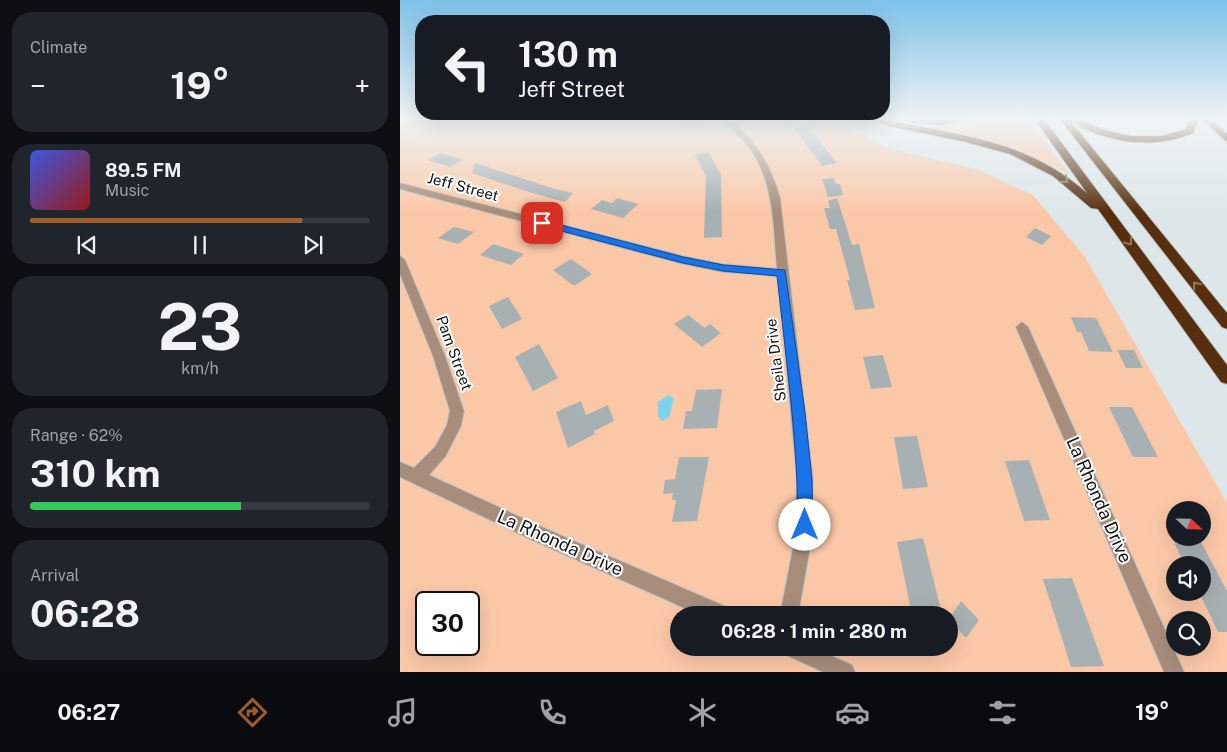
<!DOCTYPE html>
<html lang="en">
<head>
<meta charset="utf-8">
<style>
  :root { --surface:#171b24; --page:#20242c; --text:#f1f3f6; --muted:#9ea1a6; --line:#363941; --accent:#9f5d2b }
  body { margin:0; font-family:"Public Sans",sans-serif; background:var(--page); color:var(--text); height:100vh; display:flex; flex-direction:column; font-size:19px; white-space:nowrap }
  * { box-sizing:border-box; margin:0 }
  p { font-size:16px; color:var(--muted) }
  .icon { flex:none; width:28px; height:28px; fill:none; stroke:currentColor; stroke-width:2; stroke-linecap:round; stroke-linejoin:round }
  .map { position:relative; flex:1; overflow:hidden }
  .drawer { display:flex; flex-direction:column; gap:12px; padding:12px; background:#0d0f14; width:400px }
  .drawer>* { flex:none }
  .top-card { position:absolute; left:15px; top:15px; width:475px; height:105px; border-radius:20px; box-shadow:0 5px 20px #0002; background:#171b24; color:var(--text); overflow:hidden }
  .needle { width:32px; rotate:112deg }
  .fabs { position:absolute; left:766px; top:501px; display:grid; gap:10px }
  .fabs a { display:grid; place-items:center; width:45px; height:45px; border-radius:50%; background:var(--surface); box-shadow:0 5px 20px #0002; font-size:25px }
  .speed { position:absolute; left:15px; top:591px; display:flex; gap:10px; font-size:25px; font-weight:700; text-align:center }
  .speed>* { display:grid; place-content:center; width:65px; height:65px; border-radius:50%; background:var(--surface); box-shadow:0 5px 20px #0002; line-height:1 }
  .speed .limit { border:2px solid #111; border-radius:8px; background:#fff; color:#111 }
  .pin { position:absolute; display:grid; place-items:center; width:42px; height:42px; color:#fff; margin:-21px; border-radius:10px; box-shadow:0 2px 8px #0006 }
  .me { position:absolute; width:55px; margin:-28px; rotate:0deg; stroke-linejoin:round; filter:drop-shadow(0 0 4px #0008) }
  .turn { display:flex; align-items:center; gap:18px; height:105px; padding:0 20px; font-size:22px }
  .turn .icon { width:65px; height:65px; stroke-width:2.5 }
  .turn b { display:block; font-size:35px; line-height:42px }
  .big { font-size:38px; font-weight:700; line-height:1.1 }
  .drawer .widget { flex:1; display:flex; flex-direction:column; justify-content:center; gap:8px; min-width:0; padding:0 18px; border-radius:20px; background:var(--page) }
  .drawer .dial { align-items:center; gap:0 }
  .dial b { font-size:65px; line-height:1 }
  .song { display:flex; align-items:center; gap:15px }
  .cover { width:60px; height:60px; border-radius:8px; background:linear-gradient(135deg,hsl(230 70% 55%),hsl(0 70% 35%)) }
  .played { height:5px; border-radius:2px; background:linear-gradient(90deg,var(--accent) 80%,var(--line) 80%) }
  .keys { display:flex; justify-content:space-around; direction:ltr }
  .heat { display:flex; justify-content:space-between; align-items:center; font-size:28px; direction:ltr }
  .charge { height:8px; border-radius:4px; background:linear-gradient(90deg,#34c759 62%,var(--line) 0) }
  .trip { position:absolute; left:270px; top:606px; width:288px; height:50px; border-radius:25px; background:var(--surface); box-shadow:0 5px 20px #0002; font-weight:700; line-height:50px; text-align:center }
  .tab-bar { display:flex; height:80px; justify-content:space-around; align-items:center; background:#090b0e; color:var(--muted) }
  .tab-bar .icon { width:35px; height:35px }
  .tab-bar .current { color:var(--accent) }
  .tab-bar b { font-size:22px; color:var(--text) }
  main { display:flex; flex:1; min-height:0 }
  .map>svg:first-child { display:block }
  .green { fill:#fbc8a7; fill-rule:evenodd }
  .water { fill:#7ad4eb }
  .building { fill:#a7b0b3 }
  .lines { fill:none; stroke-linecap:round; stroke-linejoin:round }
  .minor-casing { stroke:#bcc5c7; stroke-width:2 }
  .highway-casing { stroke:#bcc5c7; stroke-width:2 }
  .minor { fill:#a88d7b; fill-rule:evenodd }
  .highway { fill:#572e0e; fill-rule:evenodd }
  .oneway { stroke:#927762 }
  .route { fill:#1a73e8; stroke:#114b97 }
  .labels { text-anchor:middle; stroke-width:4; stroke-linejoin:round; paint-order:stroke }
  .street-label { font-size:15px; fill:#111415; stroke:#fff }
  .near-street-label { font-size:18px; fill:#111415; stroke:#fff }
</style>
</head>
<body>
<main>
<section class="drawer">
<div class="widget"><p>Climate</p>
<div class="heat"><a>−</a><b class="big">19°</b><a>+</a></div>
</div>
<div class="widget">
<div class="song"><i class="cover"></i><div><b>89.5 FM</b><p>Music</p></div></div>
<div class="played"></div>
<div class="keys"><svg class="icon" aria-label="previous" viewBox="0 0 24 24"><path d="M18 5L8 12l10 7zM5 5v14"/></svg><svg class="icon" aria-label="pause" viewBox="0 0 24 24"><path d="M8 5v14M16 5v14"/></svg><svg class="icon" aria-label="next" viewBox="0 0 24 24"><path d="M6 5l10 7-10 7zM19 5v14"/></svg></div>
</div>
<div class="widget dial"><b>23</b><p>km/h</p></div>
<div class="widget"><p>Range · 62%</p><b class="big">310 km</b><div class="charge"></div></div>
<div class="widget"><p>Arrival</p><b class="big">06:28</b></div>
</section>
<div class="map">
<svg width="827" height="672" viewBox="0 0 827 672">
  <rect width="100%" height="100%" fill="#dde7e9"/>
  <!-- green -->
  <g class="green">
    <path d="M0,118H425L487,148L576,169L633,195L685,257L827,503V672H0ZM775,510H802V538H775ZM775,565H802V592H775ZM26,602H69V645H26ZM279,615H549V648H279ZM775,620H802V648H775Z"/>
    <path d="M586,118H629L670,175C625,150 584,138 533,129L534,126L562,125Z"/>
  </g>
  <!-- water -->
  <polygon class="water" points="268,395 274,398 269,417 262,421 258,416 258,402"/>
  <!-- building -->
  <g class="building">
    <polygon points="387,118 402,118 437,163 422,166"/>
    <polygon points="308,152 321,175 322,237 304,238 306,176 295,155"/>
    <polygon points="41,153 63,160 50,167 28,160"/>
    <polygon points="75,163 155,189 173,193 165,202 135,194 72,173"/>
    <polygon points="434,178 436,184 440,184 443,195 428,197 422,179"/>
    <polygon points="217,198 238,204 223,218 191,209 202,200 212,203"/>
    <polygon points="437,198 452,245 459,244 475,308 455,310 447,280 450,280 436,229 430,229 424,208 430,208 428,201"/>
    <polygon points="54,227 74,232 58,244 38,238"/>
    <polygon points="635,228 651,236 642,245 626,237"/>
    <polygon points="93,244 124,254 111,265 80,255"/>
    <polygon points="171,259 192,274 174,286 153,270"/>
    <polygon points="108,297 122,319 102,329 89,306"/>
    <polygon points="288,315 305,328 310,324 321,333 302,347 274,324"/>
    <polygon points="671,317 696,318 713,352 689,351 681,332 677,332"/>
    <polygon points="139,344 158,378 133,391 115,357"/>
    <polygon points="717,350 734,350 743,368 726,368"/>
    <polygon points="483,355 492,387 471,389 463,357"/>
    <polygon points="322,389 317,428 283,429 286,411 292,411 296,390"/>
    <polygon points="181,401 186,415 208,405 214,421 194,431 195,434 168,448 156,412"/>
    <polygon points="709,407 732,407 758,457 733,457"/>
    <polygon points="517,436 528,487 503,489 494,437"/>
    <polygon points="279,457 309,457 297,521 272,522 276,500 272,500 273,493 263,494 265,480 275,479"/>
    <polygon points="629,460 650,520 624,521 605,461"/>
    <polygon points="523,538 542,614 512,615 497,542"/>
    <polygon points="772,538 799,538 827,591 827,632 818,632 799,592 802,592 802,565 785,565"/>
    <polygon points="672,578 704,666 671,667 643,579"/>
    <polygon points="561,601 579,620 566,638 549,619"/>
  </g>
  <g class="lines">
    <!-- minor casing -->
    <g class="minor-casing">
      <g id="minor">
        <path d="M277,118H307C300,122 284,122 277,118Z"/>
        <path d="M319,118H328C355,139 371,165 380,198L413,480L410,548L398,615H380L393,548L397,480L378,276L323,272L283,264L0,189V183L283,256L323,264L377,269C373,227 375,180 347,145C339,135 329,128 319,118Z"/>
        <polygon points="0,256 5,260 45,356 64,411 61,426 45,457 29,475 144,528 329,608 331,615 300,615 132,540 0,477 0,462 14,468 35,447 47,425 50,411 33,356 0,274"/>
        <polygon points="622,322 628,327 784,672 764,672 616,327"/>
        <polygon points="383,648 414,648 452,665 455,672 423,672 386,655"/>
      </g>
    </g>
    <!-- highway casing -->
    <g class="highway-casing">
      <g id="highway">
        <path d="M466,118C485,118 503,124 522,127C585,139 637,149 687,193L634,118H643L827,365V384L821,382L698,209L691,208L653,176L610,154L566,142L493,127Z"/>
        <polygon points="510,118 572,118 543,125 513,123 510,122"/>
        <path d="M659,118H678L701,129L730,136H762L786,129L787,123L786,118H795L797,123L793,133C753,150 708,143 671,122L827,313V329L822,327Z"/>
        <polygon points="800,118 810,118 827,134 827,142"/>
      </g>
    </g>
    <!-- minor -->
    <use href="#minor" class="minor"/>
    <!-- highway -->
    <use href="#highway" class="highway"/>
  </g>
  <!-- one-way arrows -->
  <defs><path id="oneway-chevron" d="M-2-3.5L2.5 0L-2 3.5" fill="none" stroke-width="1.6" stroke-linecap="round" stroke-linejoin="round" transform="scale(1.25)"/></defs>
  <g class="oneway">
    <use href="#oneway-chevron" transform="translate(665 180) rotate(39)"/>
    <use href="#oneway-chevron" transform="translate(729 242) rotate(54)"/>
    <use href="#oneway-chevron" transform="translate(796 285) rotate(-129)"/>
  </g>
  <!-- sky -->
  <linearGradient id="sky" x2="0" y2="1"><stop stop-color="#7cc1e9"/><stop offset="0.56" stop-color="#f0f4f5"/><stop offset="1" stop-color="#f0f4f5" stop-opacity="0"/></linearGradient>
  <rect width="827" height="212" fill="url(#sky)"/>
  <!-- route -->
  <path class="route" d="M142,220L283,257L323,265L385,270L405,412L412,480L413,525L411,531L405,533L400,531L398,525C398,442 386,359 377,276L323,271L283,263L139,225L138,223Z"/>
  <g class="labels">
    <!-- street labels -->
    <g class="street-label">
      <text transform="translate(63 187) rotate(15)" y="5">Jeff Street</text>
      <text transform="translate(54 353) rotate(70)" y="5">Pam Street</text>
      <text transform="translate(376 360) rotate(-97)" y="5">Sheila Drive</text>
    </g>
    <!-- near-street labels -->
    <g class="near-street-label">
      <text transform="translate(699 500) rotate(66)" y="6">La Rhonda Drive</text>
      <text transform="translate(160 543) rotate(24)" y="6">La Rhonda Drive</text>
    </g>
  </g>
</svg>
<div class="fabs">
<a><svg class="needle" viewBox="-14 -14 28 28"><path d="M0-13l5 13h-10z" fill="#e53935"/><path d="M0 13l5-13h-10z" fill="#9ea1a6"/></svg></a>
<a><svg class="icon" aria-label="sound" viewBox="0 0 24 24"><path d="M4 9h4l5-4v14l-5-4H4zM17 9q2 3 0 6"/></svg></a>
<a><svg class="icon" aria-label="search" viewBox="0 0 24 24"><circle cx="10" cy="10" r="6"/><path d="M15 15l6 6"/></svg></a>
</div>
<div class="speed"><div class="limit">30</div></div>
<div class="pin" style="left:142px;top:223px;background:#d93025"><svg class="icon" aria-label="arrive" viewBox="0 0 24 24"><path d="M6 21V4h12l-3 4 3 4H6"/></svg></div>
<svg class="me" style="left:405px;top:525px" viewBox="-20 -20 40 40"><circle r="19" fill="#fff"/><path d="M0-13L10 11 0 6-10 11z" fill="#1a73e8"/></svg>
<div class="trip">06:28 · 1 min · 280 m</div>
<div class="top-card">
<div class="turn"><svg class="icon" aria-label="left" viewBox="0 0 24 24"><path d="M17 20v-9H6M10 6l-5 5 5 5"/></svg><div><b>130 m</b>Jeff Street</div></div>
</div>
</div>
</main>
<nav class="tab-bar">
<b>06:27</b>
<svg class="icon current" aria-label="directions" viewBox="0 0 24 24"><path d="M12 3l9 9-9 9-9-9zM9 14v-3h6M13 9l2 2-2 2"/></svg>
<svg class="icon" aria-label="music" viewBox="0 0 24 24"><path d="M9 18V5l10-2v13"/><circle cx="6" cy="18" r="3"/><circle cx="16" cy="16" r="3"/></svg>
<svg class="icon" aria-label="phone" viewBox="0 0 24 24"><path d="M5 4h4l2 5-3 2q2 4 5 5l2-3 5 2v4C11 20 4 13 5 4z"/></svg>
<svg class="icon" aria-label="climate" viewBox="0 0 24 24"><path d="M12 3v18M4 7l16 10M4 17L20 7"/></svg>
<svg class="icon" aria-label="car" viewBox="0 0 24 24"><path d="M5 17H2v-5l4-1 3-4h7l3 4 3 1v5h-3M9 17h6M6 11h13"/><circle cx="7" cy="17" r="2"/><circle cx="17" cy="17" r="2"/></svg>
<svg class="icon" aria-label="filters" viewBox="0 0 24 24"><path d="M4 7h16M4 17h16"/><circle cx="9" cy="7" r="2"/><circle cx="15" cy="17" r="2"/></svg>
<b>19°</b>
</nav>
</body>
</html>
